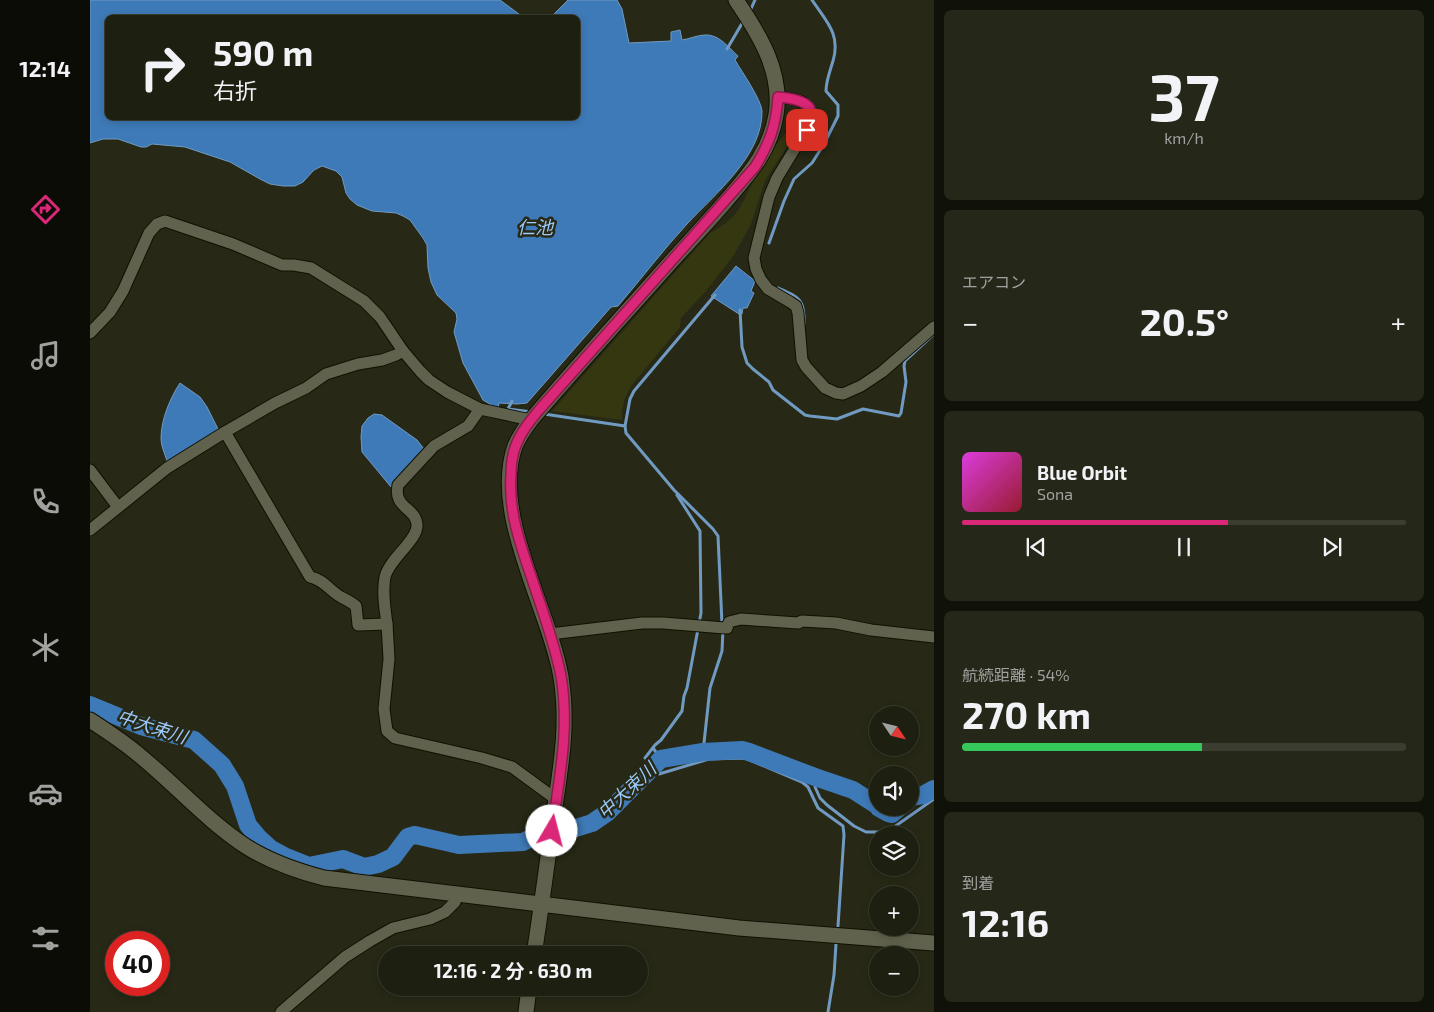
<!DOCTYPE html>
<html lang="ja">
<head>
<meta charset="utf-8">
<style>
  :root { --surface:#1d1f10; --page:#252719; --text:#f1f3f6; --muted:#a0a29f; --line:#3b3d30; --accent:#db2777 }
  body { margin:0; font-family:"Exo 2","Noto Sans JP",sans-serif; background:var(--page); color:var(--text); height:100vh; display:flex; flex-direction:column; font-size:19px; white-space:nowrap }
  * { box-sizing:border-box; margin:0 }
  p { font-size:16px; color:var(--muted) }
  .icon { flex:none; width:28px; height:28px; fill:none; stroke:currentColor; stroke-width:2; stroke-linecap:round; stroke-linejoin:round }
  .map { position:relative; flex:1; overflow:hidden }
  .panel { display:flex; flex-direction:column; gap:10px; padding:10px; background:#101109; width:500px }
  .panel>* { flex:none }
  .top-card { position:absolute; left:15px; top:15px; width:475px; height:105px; border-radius:8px; box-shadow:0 2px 8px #0003,0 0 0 1px var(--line); background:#1d1f10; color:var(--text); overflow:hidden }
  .needle { width:32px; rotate:125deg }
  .fabs { position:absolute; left:779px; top:706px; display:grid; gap:10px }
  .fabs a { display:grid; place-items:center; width:50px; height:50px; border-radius:50%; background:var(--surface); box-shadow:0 2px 8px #0003,0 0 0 1px var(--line); font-size:25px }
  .speed { position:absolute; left:15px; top:931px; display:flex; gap:10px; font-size:25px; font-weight:700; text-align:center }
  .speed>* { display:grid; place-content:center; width:65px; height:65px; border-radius:50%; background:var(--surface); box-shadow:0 2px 8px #0003,0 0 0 1px var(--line); line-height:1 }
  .speed .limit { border:8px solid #d22; background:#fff; color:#111 }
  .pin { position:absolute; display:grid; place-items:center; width:42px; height:42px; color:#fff; margin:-21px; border-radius:10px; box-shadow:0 2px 8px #0006 }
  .me { position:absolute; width:55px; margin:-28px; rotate:8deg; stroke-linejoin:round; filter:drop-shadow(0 0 4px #0008) }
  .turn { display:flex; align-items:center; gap:18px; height:105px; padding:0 25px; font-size:22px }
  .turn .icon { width:65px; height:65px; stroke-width:2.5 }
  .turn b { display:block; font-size:35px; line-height:42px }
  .big { font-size:38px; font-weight:700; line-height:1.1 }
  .panel .widget { flex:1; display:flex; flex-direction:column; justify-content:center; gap:8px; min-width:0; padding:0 18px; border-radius:8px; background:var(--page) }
  .panel .dial { align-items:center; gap:0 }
  .dial b { font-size:65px; line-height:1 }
  .song { display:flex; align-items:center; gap:15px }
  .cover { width:60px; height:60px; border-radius:8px; background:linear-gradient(135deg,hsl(300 70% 55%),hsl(350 70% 35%)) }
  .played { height:5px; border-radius:2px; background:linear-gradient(90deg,var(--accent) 60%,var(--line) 60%) }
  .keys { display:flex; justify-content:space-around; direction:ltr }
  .heat { display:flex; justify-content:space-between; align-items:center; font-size:28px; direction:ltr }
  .charge { height:8px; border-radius:4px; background:linear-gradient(90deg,#34c759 54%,var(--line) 0) }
  .trip { position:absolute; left:288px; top:946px; width:270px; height:50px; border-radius:25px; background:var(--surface); box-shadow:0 2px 8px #0003,0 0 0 1px var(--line); font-weight:700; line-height:50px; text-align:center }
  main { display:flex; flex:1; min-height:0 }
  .tab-bar { display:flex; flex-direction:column; width:90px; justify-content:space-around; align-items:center; background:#0c0c06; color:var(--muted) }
  .tab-bar .icon { width:35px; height:35px }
  .tab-bar .current { color:var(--accent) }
  .tab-bar b { font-size:22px; color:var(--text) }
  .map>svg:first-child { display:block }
  .green { fill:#353711 }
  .water { fill:#3e7ab7; stroke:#709ac2 }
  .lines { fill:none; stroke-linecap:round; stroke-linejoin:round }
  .stream { stroke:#709ac2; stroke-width:3 }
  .river { stroke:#3e7ab7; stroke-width:18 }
  .building { fill:#b4bb62 }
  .street-casing { stroke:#101102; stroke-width:13 }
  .secondary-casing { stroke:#101102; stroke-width:17 }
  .street { stroke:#60624d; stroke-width:11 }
  .secondary { stroke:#60624d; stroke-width:15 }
  .route-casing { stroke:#8e194d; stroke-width:12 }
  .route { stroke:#db2777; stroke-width:9 }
  .labels { text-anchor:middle; stroke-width:5; stroke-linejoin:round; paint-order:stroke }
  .water-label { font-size:18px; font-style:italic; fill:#9bcafb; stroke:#272916 }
</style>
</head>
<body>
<main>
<nav class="tab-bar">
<b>12:14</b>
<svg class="icon current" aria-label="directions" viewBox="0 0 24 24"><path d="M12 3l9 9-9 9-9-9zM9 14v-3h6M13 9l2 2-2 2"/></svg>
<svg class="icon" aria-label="music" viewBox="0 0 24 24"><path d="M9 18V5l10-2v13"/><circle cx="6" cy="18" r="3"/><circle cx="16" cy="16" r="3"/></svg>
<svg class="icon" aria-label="phone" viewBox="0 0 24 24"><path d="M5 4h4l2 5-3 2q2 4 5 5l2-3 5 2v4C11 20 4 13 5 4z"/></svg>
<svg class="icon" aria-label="climate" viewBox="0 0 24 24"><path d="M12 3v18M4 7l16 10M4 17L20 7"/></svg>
<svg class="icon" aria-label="car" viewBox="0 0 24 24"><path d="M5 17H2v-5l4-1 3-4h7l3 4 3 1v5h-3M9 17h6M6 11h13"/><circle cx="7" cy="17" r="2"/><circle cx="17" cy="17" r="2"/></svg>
<svg class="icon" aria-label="filters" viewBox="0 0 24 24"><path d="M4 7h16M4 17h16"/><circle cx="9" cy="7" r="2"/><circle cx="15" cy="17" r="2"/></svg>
</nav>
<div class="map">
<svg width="844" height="1012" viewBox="0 0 844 1012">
  <rect width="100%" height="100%" fill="#272916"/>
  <!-- green -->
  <path class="green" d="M707,109L712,116V122L675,181L661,224L644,255L616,291L591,318L590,327L542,385L535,398L532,411V420L462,411L620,233C650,217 650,206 665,178C676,157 691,139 705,121C708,116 707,114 704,110Z"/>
  <!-- water -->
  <g class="water">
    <path d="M0,0H410L433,17L18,18V118H488V18L461,17L478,0H527L532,9L539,43L581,41V32L590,30L592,40C599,39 608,35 615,35C629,34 639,48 648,56L645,60C652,72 671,99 672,111C673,155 625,194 597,224C573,250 551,279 528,306L521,307L437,403L427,404L409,403L408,409L400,408V404L393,400L373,363L364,332L367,319L366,313L347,295L341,282L338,268L337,245L333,238L320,220L313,216L306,213L282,211L267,205L260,199L256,193L252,177L246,171L232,166L224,170L213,182L205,186H193L180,184L170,179L140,162L95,147L62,144L56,147H51L28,139H13L0,143Z"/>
    <polygon points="646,266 665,281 661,291 664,293 657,308 653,308 652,314 649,314 621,296"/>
    <path d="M90,383L110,397L117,407L129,431L77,461C75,454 71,446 71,438C71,420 80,398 90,383Z"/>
    <polygon points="284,414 292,415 327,440 334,449 301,487 272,452 271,437 272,426 278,418"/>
  </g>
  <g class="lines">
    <!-- stream -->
    <g class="stream">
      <polyline points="660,11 665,0"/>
      <polyline points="637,49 654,20"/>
      <path d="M679,243L694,201L704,179L722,163L734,144L748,116V105L736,91C736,81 740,71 743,61C751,34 736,21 722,0"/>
      <path d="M688,288C709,297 715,299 714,324"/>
      <polyline points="650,310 652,347 657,363 663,369 679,382 683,390 715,415 720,416 747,419 773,409 809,416 811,413 816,382 814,366 815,361 844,334"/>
      <polyline points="422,401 418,409 442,412"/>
      <polyline points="454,414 535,426 536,433 584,490 623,529 628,536 632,624"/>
      <polyline points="535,426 540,399 544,391 625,295"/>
      <polyline points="563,748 571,759"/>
      <polyline points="613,752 620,688 632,651 633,630"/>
      <polyline points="555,758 565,745 571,740 592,711 594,696 597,688 611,613 610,531 587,495"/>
      <polyline points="569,774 619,759 655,758 712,782 718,787 728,808 753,826 754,835 748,926"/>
      <polyline points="725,787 730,798 737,805 764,826 776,832 797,832 844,799"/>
      <polyline points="738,1012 744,975 746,944"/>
    </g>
    <!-- river -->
    <g class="river">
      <polyline points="0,705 51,726 104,740 132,765 145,786 158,825 168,837 181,849 194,856 219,866 253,859 274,867 288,864 303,857 318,837 325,835 369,845 433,842 453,832 486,828 502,823 518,812 571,759 613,752 652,750 659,752 725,777 763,790 788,806"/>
      <polyline points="820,797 833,795 844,789"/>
      <polyline points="789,808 798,813 802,814 809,808"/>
    </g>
  </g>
  <!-- building -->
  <polygon class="building" points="475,947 493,950 493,955 474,955"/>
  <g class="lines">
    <!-- street casing -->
    <g class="street-casing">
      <g id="street">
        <path d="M687,97C707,99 720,99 721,122L687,178L679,197L664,258L666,269L671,280L678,289L700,302L706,306L708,313L712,360L716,367L735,388L746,393L753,394L771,386L792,372L844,327"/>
        <polyline points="0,333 20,312 33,291 59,233 67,224 75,221 143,244 192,265 204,265 221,268 274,301 290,317 313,351 330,371 339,380 357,392 390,409 441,420"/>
        <path d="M135,432L220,577C233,579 240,591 251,597C257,600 261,602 266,606L268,625L297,624L299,659L294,709L297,731L305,738L392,758L422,767L467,800"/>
        <polyline points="0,470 28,507"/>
        <polyline points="0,530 77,468 135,432 185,403 216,388 236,374 268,364 292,360 306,355 313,351"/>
        <path d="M297,624C295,609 292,592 295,577C299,559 328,540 327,525C326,507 303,509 308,485L344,446L378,426L390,409"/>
        <polyline points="460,634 552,623 573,623 635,628 637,628 639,622 651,619 708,623 712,621 746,623 781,630 844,637"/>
        <polyline points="191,1012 255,957 280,941 303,928 340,919 355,912 365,902 367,895"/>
      </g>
    </g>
    <!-- secondary casing -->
    <g class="secondary-casing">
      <g id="secondary">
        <path d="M0,720C17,731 34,742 49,755C86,785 117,821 157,847C181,862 207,871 234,878L649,928L844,943"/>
        <path d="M444,955C451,910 457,865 463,820C470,770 479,728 471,677C459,608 401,514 425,446C429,437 435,428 441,420C486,367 533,316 579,264C598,243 617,223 635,202C658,175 680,152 686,115C693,72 669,34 646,0"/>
        <polyline points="436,1012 439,988"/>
      </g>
    </g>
    <!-- street -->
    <use href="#street" class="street"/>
    <!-- secondary -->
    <use href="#secondary" class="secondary"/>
  </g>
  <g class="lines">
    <!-- route casing -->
    <g class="route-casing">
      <path id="route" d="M462,831C469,778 480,730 471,676C465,645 454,615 444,585C432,549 418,514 421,475C421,465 422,455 426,445C431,432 440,421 449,410L665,167C680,142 686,126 688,97C709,99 731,103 717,130"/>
    </g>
    <!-- route -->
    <use href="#route" class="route"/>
  </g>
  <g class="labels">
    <!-- water labels -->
    <g class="water-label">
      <text x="445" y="234">仁池</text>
      <text transform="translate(62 727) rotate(18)" y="6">中大束川</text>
      <text transform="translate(537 791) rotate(-43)" y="6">中大束川</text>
    </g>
  </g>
</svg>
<div class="fabs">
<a><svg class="needle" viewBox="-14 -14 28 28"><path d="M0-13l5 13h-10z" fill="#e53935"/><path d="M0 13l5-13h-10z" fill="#a0a29f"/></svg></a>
<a><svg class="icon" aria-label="sound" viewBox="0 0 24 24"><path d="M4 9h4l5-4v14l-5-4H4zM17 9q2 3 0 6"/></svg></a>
<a><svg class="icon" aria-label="layers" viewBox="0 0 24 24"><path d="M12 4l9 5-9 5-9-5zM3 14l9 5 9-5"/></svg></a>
<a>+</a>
<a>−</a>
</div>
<div class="speed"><div class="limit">40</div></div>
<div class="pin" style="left:717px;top:130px;background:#d93025"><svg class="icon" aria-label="arrive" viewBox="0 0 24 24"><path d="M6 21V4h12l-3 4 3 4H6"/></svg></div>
<svg class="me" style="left:462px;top:831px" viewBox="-20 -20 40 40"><circle r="19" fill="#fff"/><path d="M0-13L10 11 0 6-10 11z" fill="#db2777"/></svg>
<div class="trip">12:16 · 2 分 · 630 m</div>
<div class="top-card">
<div class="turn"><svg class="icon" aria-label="right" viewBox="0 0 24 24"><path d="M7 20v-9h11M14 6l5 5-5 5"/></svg><div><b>590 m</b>右折</div></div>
</div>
</div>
<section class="panel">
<div class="widget dial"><b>37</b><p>km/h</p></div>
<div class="widget"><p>エアコン</p>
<div class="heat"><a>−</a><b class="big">20.5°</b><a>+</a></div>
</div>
<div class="widget">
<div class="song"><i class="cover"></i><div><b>Blue Orbit</b><p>Sona</p></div></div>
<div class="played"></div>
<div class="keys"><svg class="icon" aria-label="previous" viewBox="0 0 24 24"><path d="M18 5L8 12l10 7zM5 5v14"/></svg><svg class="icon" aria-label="pause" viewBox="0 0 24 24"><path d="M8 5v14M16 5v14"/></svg><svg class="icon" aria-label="next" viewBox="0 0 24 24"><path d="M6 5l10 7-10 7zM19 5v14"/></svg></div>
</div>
<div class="widget"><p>航続距離 · 54%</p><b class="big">270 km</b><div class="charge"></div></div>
<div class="widget"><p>到着</p><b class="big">12:16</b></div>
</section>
</main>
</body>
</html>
